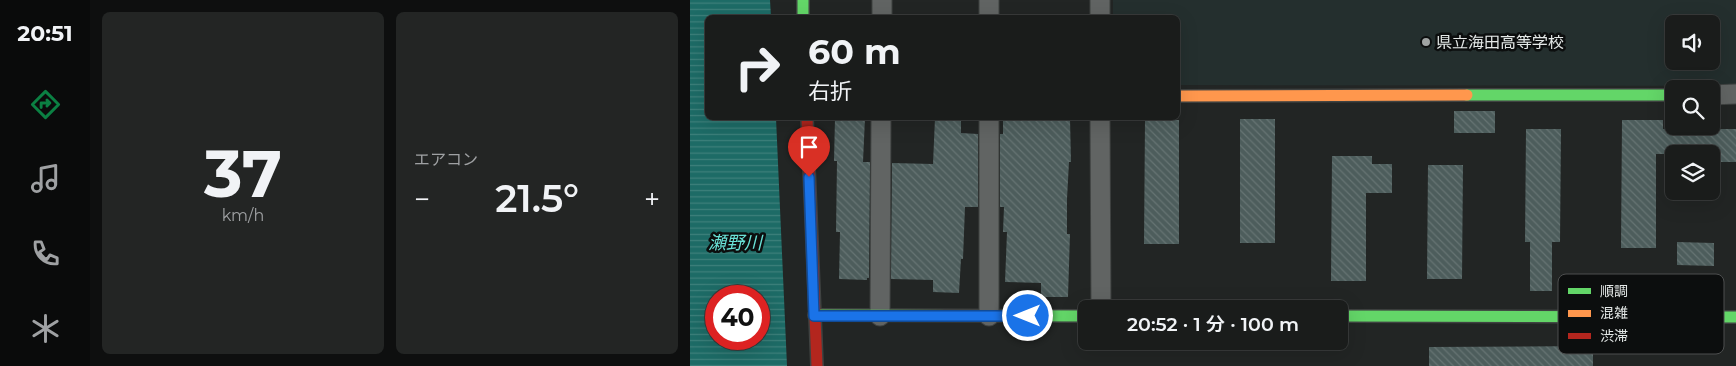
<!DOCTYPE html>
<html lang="ja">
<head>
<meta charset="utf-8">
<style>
  :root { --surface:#1a1c1b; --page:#232524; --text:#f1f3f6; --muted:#9fa1a3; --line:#383a3a; --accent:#0b8043 }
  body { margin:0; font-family:Montserrat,"Noto Sans JP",sans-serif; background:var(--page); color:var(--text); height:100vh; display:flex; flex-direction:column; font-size:19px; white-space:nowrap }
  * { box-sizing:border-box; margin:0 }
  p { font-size:16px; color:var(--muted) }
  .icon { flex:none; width:28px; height:28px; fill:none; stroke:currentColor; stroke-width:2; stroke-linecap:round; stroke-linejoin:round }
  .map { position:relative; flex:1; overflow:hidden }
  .panel { display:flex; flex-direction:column; gap:12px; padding:12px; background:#0e0f0f; width:600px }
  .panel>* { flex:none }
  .guide { position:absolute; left:15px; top:15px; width:475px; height:105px; border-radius:8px; box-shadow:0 5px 20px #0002,0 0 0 1px var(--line); background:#1a1c1b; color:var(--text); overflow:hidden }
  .tools { position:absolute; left:975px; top:15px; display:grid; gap:10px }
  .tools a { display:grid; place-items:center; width:55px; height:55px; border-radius:8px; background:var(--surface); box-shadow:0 5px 20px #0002,0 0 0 1px var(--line); font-size:25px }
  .speed { position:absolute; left:15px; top:285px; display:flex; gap:10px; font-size:25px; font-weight:700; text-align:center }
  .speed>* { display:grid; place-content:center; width:65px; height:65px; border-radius:50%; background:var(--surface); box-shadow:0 5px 20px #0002,0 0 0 1px var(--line); line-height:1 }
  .speed .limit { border:8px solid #d22; background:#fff; color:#111 }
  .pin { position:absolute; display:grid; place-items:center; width:42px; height:42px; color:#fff; margin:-51px -21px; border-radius:50% 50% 50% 0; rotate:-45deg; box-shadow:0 0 5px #0007 }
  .pin .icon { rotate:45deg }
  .me { position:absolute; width:55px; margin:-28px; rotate:270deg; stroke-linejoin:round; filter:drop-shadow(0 0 4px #0008) }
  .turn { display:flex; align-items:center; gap:18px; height:105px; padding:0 20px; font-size:22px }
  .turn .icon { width:65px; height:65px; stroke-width:2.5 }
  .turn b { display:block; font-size:35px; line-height:42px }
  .big { font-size:38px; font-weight:600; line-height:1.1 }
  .panel .widget { flex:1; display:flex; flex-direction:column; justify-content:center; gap:8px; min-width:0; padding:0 18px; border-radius:8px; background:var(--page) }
  .panel .dial { align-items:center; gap:0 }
  .dial b { font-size:65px; line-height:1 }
  .heat { display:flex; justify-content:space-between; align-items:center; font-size:28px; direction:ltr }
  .panel .tiles { flex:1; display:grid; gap:12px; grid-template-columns:repeat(2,1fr) }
  .trip { position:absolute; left:388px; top:300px; width:270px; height:50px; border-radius:8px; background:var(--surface); box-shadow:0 5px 20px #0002,0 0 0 1px var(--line); font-weight:600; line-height:50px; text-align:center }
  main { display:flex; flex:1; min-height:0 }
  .dock { display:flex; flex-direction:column; width:90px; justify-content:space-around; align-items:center; background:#0a0b0b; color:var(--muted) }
  .dock .icon { width:35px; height:35px }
  .dock .selected { color:var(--accent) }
  .dock b { font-size:22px; color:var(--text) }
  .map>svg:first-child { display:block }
  .built { fill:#242f2e; fill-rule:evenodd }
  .water { fill:url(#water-rules); fill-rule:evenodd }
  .building { fill:url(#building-back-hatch) }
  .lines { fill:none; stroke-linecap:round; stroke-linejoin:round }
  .street-casing { stroke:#3f4241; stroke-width:21 }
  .fast-casing { stroke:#3f4241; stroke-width:14 }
  .slow-casing { stroke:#3f4241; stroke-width:14 }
  .jam-casing { stroke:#3f4241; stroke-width:14 }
  .street { stroke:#616463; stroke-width:19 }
  .fast { stroke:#63d668; stroke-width:11 }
  .slow { stroke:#ff974d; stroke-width:11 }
  .jam { stroke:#b3261e; stroke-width:11 }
  .route-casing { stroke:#114b97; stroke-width:12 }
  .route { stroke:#1a73e8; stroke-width:9 }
  .poi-dot { fill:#a0a4a3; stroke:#0c0e0e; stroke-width:2 }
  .labels { text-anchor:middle; stroke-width:5; stroke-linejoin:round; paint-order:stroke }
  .poi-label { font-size:16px; fill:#e4e8e7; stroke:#0c0e0e; text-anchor:start }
  .water-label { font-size:18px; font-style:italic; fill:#69e1d6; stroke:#0c0e0e }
  .key { fill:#0c0e0e; stroke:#4d4f4f; stroke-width:1 }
  .key-label { font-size:14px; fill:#e4e8e7 }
</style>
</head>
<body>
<main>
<nav class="dock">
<b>20:51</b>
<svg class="icon selected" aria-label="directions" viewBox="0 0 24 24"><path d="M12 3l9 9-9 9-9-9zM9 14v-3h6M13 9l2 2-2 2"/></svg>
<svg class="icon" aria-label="music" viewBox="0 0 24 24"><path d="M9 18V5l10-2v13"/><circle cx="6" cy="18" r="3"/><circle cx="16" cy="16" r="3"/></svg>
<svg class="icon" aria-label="phone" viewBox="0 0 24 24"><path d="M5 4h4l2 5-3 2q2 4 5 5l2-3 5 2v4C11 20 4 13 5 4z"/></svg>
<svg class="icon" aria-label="climate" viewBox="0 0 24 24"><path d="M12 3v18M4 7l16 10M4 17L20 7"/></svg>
</nav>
<section class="panel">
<div class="tiles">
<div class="widget dial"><b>37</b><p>km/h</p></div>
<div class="widget"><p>エアコン</p>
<div class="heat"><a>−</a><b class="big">21.5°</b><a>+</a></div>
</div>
</div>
</section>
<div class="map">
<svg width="1046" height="366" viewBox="0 0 1046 366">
  <defs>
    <pattern id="water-rules" width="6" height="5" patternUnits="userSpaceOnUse" patternTransform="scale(1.25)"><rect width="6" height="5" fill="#1d6b66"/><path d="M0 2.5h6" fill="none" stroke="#3e807c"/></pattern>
    <pattern id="building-back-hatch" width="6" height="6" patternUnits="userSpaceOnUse" patternTransform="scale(1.25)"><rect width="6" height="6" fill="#4d5d5c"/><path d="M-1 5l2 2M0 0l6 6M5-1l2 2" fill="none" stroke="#667473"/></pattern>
  </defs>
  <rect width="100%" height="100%" fill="#222524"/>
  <!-- built -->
  <path class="built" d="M423,0H1046V86L488,85V18H423ZM984,24H1021V61H984Z"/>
  <!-- water -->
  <path class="water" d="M0,0H80L81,17L18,18V118H86L97,366H0ZM26,296H69V339H26Z"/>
  <!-- building -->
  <g class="building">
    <rect x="764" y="111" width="41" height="22"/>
    <polygon points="145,118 175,118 173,162 180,162 179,278 177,278 177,280 149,279 150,232 146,232 147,161 144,161"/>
    <polygon points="245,118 271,118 271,133 288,134 288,207 275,207 273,259 271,259 269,293 243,292 243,280 201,279 202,163 243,164"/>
    <polygon points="313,118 380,118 381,162 379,162 377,199 377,234 380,234 378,297 351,297 351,283 315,282 317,232 313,232 314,207 310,207 310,134 313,134"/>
    <rect x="550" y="119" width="35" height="124"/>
    <polygon points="455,120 489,120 489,244 454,244"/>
    <polygon points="932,120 973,120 973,129 1046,129 1046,162 1021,162 1021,154 966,154 966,248 931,248"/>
    <polygon points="836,129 871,129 870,242 862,242 862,291 840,291 840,242 835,242"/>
    <polygon points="642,156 682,156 682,164 702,164 702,193 676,193 676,281 641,281"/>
    <polygon points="738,165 773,165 772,279 737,279"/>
    <polygon points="987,242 1024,243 1024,266 987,265"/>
    <polygon points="903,346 903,366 739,366 739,347"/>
  </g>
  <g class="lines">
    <!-- street casing -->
    <g class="street-casing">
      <g id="street">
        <polyline points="192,18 192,0"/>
        <polyline points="299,18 299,0"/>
        <polyline points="410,18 410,0"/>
        <polyline points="1021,95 1046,94"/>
        <polyline points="410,118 411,309"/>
        <polyline points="190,316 191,118"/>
        <polyline points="299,316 299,118"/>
      </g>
    </g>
    <!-- fast casing -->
    <g class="fast-casing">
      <g id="fast">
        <polyline points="113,0 113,18"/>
        <polyline points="777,95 984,95"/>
        <polyline points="124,315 396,316"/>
        <polyline points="649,316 1046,317"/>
      </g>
    </g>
    <!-- slow casing -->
    <g class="slow-casing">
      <polyline id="slow" points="488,96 777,95"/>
    </g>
    <!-- jam casing -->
    <g class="jam-casing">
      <polyline id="jam" points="117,118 127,366"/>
    </g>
    <!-- street -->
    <use href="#street" class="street"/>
    <!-- fast -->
    <use href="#fast" class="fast"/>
    <!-- slow -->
    <use href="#slow" class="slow"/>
    <!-- jam -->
    <use href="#jam" class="jam"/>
  </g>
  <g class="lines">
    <!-- route casing -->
    <g class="route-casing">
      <polyline id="route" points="119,177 124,316 338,316"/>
    </g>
    <!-- route -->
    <use href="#route" class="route"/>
  </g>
  <!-- markers -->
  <circle class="poi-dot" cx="736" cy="42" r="5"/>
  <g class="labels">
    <!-- poi labels -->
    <g class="poi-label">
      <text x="746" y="48">県立海田高等学校</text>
    </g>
    <!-- water labels -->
    <g class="water-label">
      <text x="45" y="249">瀬野川</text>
    </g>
  </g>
  <!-- legend -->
  <rect x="868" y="274" width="166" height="80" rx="8" class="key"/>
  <rect x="878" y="288" width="23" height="6" fill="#63d668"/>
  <rect x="878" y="310" width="23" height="7" fill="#ff974d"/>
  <rect x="878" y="333" width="23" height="6" fill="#b3261e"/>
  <g class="key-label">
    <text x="910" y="296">順調</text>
    <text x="910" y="318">混雑</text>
    <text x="910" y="341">渋滞</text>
  </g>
</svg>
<div class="tools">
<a><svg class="icon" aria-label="sound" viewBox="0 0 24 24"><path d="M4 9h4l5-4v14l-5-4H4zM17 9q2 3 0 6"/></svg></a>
<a><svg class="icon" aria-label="search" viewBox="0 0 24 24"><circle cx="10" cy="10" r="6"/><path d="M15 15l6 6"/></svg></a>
<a><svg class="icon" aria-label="layers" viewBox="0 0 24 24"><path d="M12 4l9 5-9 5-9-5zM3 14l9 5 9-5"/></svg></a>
</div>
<div class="speed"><div class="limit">40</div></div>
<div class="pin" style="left:119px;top:177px;background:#d93025"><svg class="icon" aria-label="arrive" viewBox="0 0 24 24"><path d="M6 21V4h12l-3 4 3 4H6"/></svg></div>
<svg class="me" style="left:338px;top:316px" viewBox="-20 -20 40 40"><circle r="17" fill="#1a73e8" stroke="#fff" stroke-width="3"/><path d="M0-11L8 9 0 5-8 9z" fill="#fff"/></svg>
<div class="trip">20:52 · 1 分 · 100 m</div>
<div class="guide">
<div class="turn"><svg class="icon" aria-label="right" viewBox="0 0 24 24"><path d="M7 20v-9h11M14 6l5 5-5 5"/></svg><div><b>60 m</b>右折</div></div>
</div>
</div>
</main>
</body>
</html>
